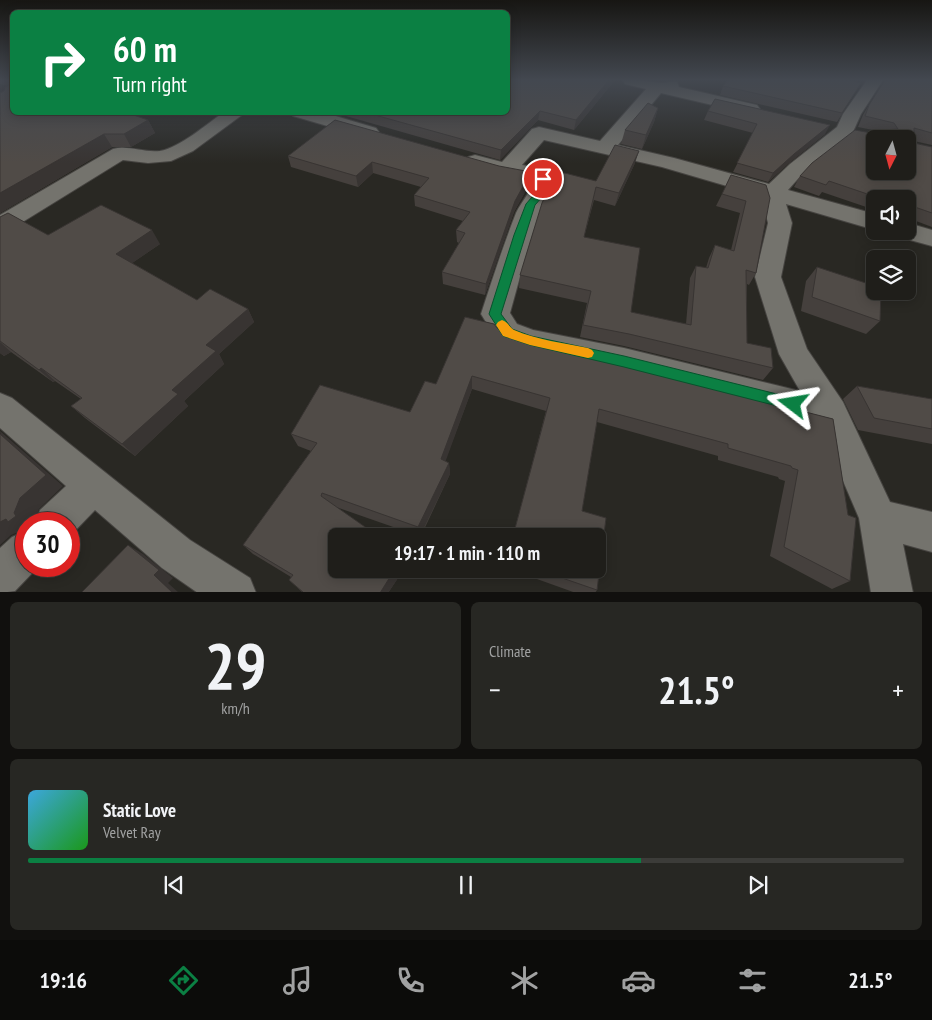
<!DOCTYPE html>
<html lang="en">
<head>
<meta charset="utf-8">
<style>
  :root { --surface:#1f1e1a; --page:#272723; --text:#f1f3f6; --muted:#a1a2a2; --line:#3c3c39; --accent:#0b8043 }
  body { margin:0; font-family:"PT Sans Narrow",sans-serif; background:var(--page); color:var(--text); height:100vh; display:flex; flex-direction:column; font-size:19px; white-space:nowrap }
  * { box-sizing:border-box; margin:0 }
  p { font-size:16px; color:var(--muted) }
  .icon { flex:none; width:28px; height:28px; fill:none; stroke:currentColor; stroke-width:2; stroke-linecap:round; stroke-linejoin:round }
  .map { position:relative; height:592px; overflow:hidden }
  .side { display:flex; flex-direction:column; gap:10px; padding:10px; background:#11100e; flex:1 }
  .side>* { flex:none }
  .hud { position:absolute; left:10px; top:10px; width:500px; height:105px; border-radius:8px; box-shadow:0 2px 12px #0003,0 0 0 1px var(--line); background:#0b8043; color:#fff; overflow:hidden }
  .needle { width:32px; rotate:186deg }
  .tools { position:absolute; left:866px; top:130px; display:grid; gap:10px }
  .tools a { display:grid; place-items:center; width:50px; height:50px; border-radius:8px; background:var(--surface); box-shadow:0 2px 12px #0003,0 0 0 1px var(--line); font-size:25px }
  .speed { position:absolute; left:15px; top:512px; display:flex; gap:10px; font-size:25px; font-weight:700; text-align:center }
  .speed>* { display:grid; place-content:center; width:65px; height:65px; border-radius:50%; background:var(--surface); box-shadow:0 2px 12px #0003,0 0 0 1px var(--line); line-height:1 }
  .speed .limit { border:8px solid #d22; background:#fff; color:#111 }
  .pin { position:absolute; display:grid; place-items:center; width:42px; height:42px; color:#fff; margin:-21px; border:2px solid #fff; border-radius:50%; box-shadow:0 1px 5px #0007 }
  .me { position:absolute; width:55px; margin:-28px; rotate:284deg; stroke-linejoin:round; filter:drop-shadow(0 0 4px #0008) }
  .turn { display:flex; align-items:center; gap:18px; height:105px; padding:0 20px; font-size:22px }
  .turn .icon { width:65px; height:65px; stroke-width:2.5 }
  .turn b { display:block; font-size:35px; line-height:42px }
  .big { font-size:38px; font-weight:800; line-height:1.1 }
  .side .widget { flex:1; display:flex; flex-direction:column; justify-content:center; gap:8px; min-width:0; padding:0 18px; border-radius:8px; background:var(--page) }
  .side .dial { align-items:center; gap:0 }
  .dial b { font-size:65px; line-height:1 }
  .song { display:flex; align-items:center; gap:15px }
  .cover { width:60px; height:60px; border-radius:8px; background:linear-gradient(135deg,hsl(200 70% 55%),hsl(120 70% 35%)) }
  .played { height:5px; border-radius:2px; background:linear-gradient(90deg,var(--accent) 70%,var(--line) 70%) }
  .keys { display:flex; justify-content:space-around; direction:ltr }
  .heat { display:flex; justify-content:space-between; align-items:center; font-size:28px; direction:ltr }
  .side .tiles { flex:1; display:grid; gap:10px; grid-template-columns:1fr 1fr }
  .widget:last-child { grid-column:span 2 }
  .trip { position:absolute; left:328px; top:528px; width:278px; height:50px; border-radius:8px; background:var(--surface); box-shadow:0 2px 12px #0003,0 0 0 1px var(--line); font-weight:800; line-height:50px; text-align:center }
  .menu { display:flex; height:80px; justify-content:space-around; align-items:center; background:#0c0c0a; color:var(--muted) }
  .menu .icon { width:35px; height:35px }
  .menu .selected { color:var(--accent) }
  .menu b { font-size:22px; color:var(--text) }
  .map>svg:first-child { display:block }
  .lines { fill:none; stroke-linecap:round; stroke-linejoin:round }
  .minor-casing { stroke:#464441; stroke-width:2 }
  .minor { fill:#74736d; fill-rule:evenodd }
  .wall { fill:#45403d }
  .shaded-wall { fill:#383432 }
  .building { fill:#504b47; stroke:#383432; fill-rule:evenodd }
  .route { fill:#0b8043; stroke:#07532c }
  .slow { fill:#f59e0b }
</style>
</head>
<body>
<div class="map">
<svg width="932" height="593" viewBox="0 0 932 593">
  <rect width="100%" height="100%" fill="#292823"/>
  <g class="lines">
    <!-- minor casing -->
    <g class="minor-casing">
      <g id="minor">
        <path d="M623,80C636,80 648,81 661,83C666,83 671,81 677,82L679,87L757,105L760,109L757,113L751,114L661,93L618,145L674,158L769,184L790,164L837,127L843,114L867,80H883L861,114L852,134L804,172L788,190L875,214V230L786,204L792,223L781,277L807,349L843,402L890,502L932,512V552L903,544L913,593H871L859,518L819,425L624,374L530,353L497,340L481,314C492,280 503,246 516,213C521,202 530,194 532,182L468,165L465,161L468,157L475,155L502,162L532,129L539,127L600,141L646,89L625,84ZM544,140L662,167L761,196L768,223L755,277L779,354L800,391L624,348L533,330L517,324L510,313C519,280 528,247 539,215C543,202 553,193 554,179C547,169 534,167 522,165Z"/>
        <path d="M224,112H246L193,151L171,161L148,163L123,160L8,231L0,233V215L113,149C128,145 144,153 160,151C179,148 207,124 224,112Z"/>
        <polygon points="291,112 322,112 376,128 379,132 376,136 369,138 293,116"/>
        <polygon points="908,223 932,230 932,246 899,237 896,231 908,231"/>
        <polygon points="0,393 12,398 190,540 250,578 256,593 198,593 162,568 95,510 69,537 69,524 35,524 40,510 66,486 0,428"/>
        <polygon points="26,531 26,566 39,566 15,591 0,593 0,548 12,537"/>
      </g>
    </g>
    <!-- minor -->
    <use href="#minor" class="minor"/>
  </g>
  <!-- wall -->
  <g class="wall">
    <polygon points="0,80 12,80 12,112 148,120 155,133 131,147 112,147 0,213 0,93 4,91 7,86 0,84"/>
    <polygon points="615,80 574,130 538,120 500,160 332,112 508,112"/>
    <polygon points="884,80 932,80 932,145 914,141 914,143 932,147 932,227 908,218 908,199 875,199 875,210 822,192 819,196 794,187 800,176 881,135 883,132 858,127 863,115"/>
    <polygon points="861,83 837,122 720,95 723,86"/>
    <polygon points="658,108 654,122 642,149 621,144 625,130"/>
    <polygon points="708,111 825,134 789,163 768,182 733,172 753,133 704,120"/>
    <polygon points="335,120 530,183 514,212 485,295 443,284 442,272 459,243 457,242 456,230 463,221 415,206 414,195 421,187 373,173 358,187 291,167 288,156"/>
    <polygon points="635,163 615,206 594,200 584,237 631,312 686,324 690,278 696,266 706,268 709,258 715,245 731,250 740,213 716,206 722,194 766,185 756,273 749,285 747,284 747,343 773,368 763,380 624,346 580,337 587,303 519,288 520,275 596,181"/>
    <polygon points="0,217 48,235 160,244 132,263 197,300 248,309 254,322 219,354 224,364 184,401 188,406 135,456 85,418 71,406 81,399 55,381 53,382 11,352 4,356 0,353"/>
    <polygon points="817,267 880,321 866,334 801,311 806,281"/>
    <polygon points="465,317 494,324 497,328 532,341 629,362 777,400 778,405 833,419 848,515 856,518 850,581 832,589 770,556 785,481 779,479 778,477 718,460 718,456 597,422 582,511 606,518 597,590 595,593 576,593 509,569 596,569 596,536 513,536 546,411 472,389 445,461 449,463 450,474 421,536 419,536 336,507 378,536 336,536 336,569 404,569 388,593 303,593 289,580 291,577 253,554 243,545 311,451 298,446 291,434 320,385 410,412 425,381 436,384"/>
    <polygon points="857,386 932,399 932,444 858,430 843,399"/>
  </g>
  <!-- shaded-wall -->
  <g class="shaded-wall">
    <polygon points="609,80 615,80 574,130 576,120"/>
    <polygon points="658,108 654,122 642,149 646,135"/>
    <polygon points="540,111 538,120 500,160 501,150"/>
    <polygon points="148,120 155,133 131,147 124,134"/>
    <polygon points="830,125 825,134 789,163 768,182 773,173 794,154"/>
    <polygon points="104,134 112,147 0,213 0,193"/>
    <polygon points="639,151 635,163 615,206 619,193"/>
    <polygon points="372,162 373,173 358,187 356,176"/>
    <polygon points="531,172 530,183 514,212 485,295 486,284 515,201"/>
    <polygon points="152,230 160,244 125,268 116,254"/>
    <polygon points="248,309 254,322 219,354 224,364 184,401 188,406 135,456 122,444 172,390 206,345"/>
    <polygon points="0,342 11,352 4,356 0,353"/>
    <polygon points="41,368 55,381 53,382 39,370"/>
    <polygon points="472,376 472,389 442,471 441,459"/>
    <polygon points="0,431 63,486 39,509 34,524 26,524 26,531 23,530 11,535 0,545 0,522 6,519 14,513"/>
    <polygon points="449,463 450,474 420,536 418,527"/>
    <polygon points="128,545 143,554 173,578 168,583 179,593 173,593 154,575"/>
    <polygon points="395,569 404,569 388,593 380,593"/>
  </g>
  <!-- building -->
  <g class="building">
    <polygon points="508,80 609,80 576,120 540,111 501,150 364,112 508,112"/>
    <polygon points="728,80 847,80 861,83 842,113 723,86"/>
    <path d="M885,80H932V133L914,128V143L932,147V213L909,205L908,207V199H882L829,181L826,185L800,176L812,163L855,130L882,135L884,130L898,129L894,123L865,116L869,105ZM875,139H908V171H875Z"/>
    <polygon points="12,83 12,112 125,112 148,120 124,134 104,134 0,193 0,93 4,91 5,87"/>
    <polygon points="715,99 830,125 794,154 773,173 737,163 757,124 708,111"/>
    <polygon points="648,103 658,108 646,135 625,130"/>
    <polygon points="335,120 499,166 531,172 515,201 486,284 442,272 465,233 456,230 470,212 414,195 429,178 372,162 356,176 288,156"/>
    <polygon points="615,145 639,151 619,193 596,187 584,237 640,248 631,312 691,325 696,266 708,268 715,245 734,251 746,201 722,194 731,175 766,185 770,198 756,273 746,270 747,343 771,348 773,368 629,334 583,325 591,291 520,275 542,203 557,171 596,181"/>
    <polygon points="101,205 152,230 116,254 197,300 210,289 248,309 206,345 216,351 172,390 178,394 122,444 71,406 82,398 41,368 39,370 0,341 0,217 8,213 48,235"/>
    <polygon points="817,267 875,286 875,291 881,291 880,321 812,297"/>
    <polygon points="465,317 494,324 497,328 532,341 629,362 777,400 778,405 833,419 848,515 856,518 850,581 784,547 798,470 792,468 791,466 728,448 728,444 599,409 582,511 606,518 597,590 536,569 596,569 596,536 513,536 550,398 472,376 441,459 449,463 418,527 322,493 321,496 378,536 336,536 336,569 395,569 380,593 304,593 289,580 293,575 243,545 317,443 291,434 320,385 410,412 425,381 436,384"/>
    <polygon points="857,386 932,399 932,429 874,418"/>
    <polygon points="0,434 46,475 20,498 14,513 16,516 8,522 6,519 0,522"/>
    <polygon points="128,545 159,570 154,575 173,593 81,593"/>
  </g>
  <!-- sky -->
  <linearGradient id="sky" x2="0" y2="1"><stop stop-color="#171613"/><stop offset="0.49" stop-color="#434850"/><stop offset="1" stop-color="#434850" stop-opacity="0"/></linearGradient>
  <rect width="932" height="163" fill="url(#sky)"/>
  <!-- route -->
  <path class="route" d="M540,177H546C550,190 543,196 535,205L501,314L512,329L531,336L624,356L793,398L798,400L800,404L798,408L793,410L624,367L530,345L503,336L489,314L514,235L526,204L538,190Z"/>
  <!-- slow -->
  <path class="slow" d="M502,320C508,322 509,327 514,330C537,340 564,343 588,348L592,350L594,353L592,357L588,358L530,345L503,336L496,325L498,322Z"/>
</svg>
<div class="tools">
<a><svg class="needle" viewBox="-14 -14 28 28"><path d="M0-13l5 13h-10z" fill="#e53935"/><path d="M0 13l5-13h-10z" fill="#a1a2a2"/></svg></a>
<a><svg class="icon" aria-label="sound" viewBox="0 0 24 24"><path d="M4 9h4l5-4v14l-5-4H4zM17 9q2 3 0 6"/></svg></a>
<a><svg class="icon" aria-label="layers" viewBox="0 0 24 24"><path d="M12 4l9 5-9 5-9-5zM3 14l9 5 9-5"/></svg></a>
</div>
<div class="speed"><div class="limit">30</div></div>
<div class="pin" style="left:543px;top:179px;background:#d93025"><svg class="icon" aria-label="arrive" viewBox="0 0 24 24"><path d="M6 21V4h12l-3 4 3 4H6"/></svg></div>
<svg class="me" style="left:793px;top:404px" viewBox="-20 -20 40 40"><path d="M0-17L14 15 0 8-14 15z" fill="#0b8043" stroke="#fff" stroke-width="4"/></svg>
<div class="trip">19:17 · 1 min · 110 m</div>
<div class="hud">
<div class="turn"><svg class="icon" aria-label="right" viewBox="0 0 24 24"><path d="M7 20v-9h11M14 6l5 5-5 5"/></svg><div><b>60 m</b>Turn right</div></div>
</div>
</div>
<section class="side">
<div class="tiles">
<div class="widget dial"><b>29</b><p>km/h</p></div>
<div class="widget"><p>Climate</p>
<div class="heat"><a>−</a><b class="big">21.5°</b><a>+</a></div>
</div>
<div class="widget">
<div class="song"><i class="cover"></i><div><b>Static Love</b><p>Velvet Ray</p></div></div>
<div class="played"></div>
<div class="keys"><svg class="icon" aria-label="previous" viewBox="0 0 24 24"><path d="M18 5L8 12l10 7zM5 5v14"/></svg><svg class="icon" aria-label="pause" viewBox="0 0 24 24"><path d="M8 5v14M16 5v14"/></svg><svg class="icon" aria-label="next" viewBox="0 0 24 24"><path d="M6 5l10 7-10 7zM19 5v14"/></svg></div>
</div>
</div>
</section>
<nav class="menu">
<b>19:16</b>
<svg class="icon selected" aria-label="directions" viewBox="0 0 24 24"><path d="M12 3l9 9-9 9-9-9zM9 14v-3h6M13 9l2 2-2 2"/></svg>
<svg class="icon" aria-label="music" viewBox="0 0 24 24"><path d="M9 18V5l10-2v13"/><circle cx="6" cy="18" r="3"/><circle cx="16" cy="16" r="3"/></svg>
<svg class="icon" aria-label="phone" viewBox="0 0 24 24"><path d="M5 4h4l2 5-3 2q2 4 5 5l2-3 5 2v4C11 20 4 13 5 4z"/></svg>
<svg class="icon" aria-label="climate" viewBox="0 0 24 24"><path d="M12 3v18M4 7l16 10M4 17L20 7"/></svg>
<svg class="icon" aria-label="car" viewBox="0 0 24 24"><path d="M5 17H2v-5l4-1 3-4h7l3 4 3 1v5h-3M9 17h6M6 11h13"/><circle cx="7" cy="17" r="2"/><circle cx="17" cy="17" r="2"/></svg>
<svg class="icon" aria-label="filters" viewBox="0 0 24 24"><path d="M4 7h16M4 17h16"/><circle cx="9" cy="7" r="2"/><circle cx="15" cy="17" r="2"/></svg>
<b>21.5°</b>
</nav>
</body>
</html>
